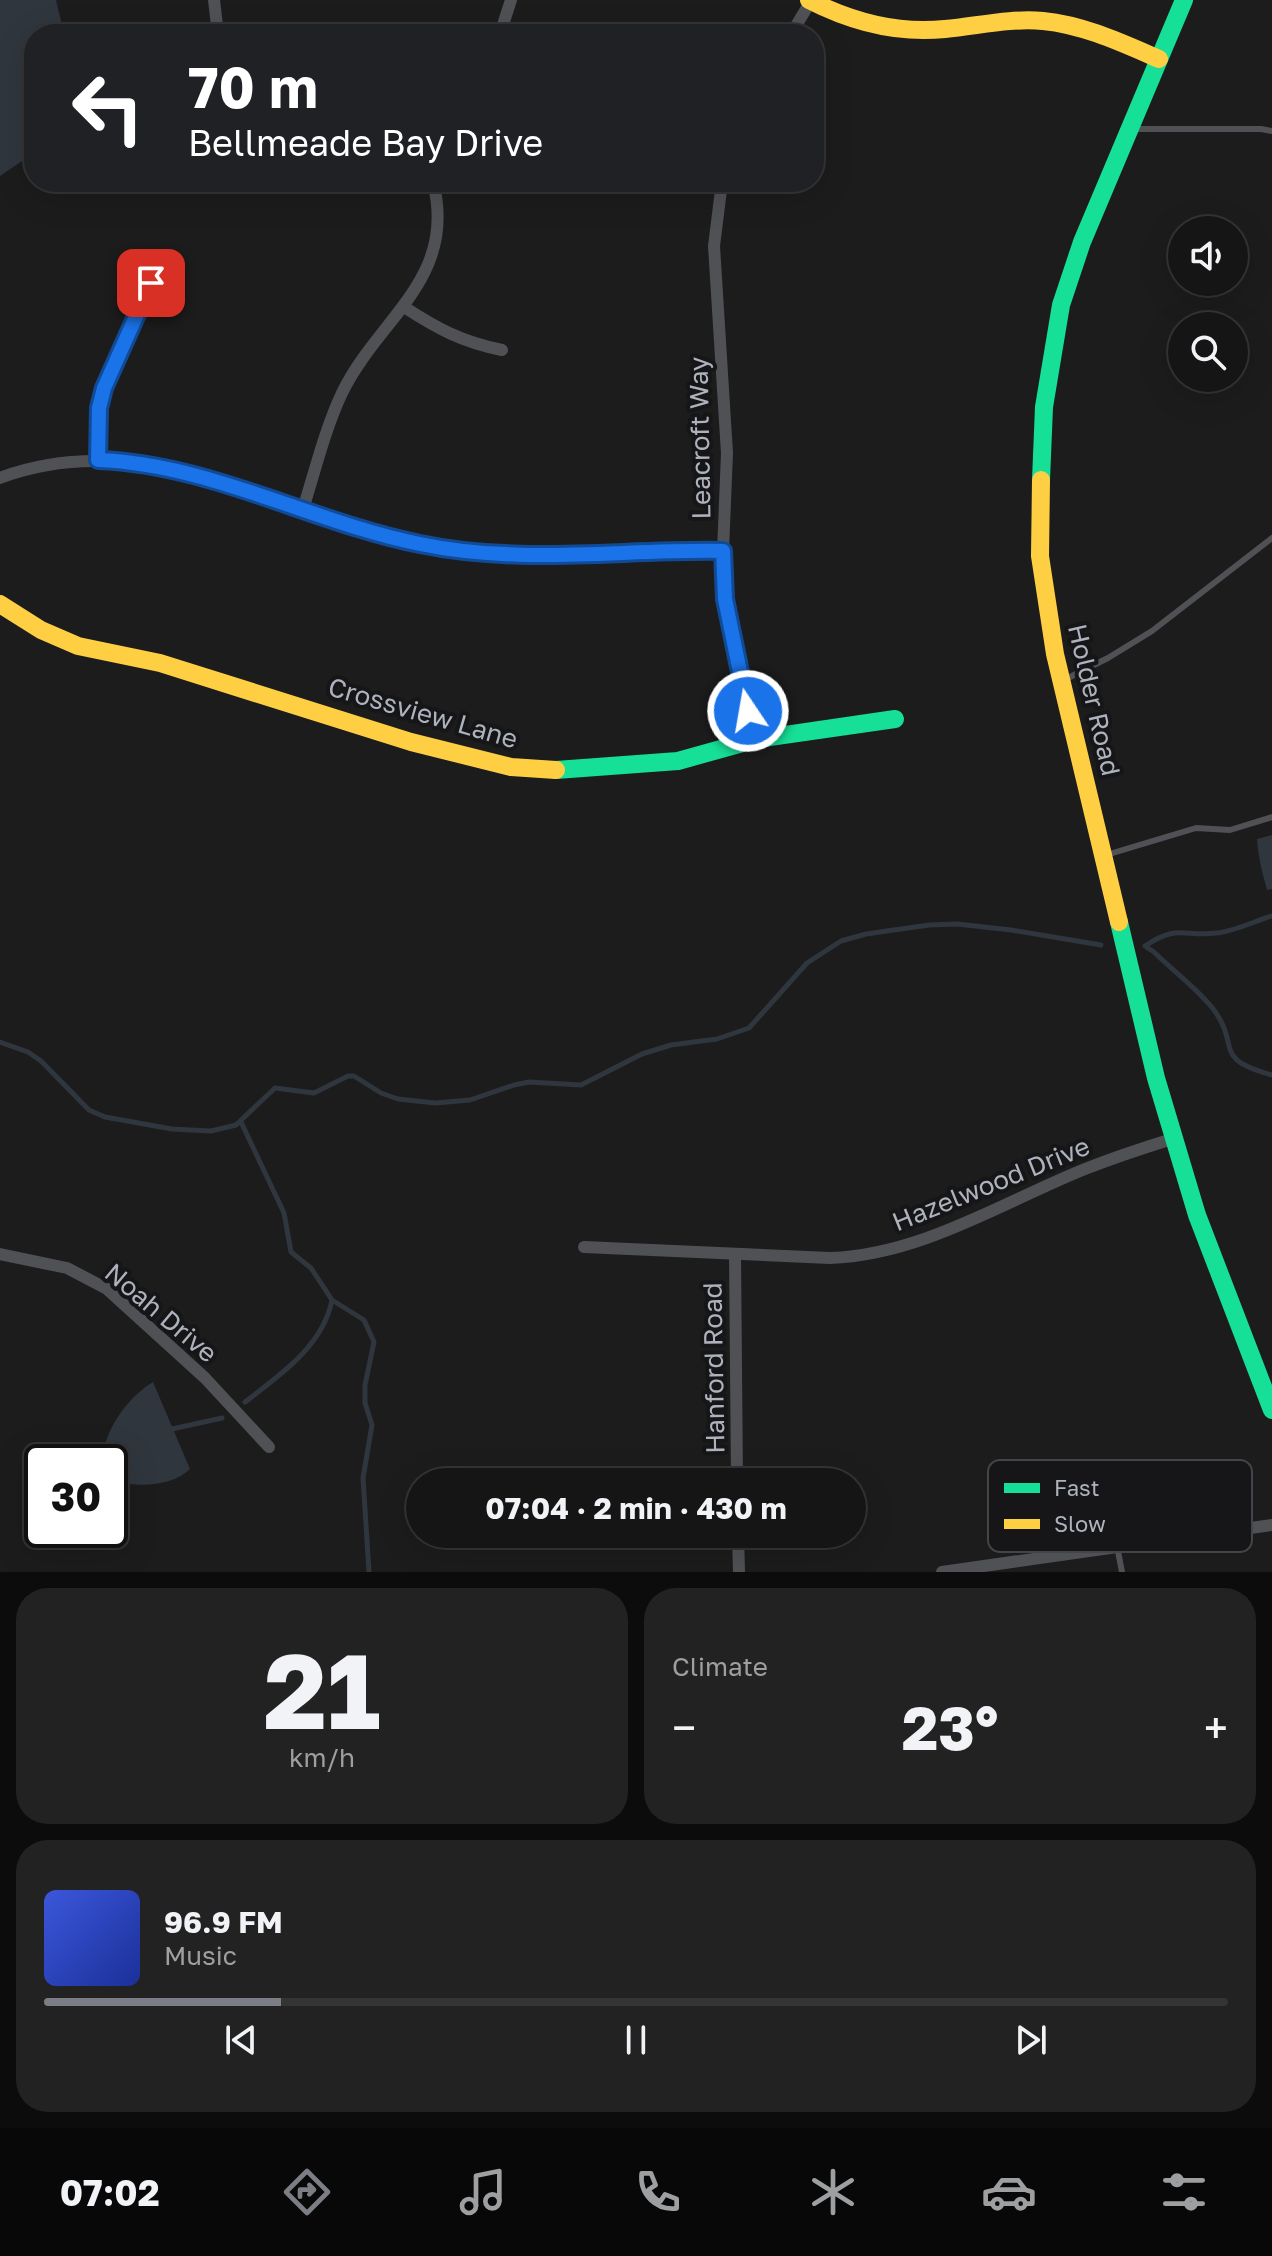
<!DOCTYPE html>
<html lang="en">
<head>
<meta charset="utf-8">
<style>
  :root { --surface:#151515; --page:#222; --text:#f1f3f6; --muted:#9d9fa0; --line:#343434; --accent:#7b7e84 }
  body { margin:0; font-family:"Golos Text",sans-serif; background:var(--page); color:var(--text); height:100vh; display:flex; flex-direction:column; font-size:30px; white-space:nowrap }
  * { box-sizing:border-box; margin:0 }
  p { font-size:26px; color:var(--muted) }
  .icon { flex:none; width:44px; height:44px; fill:none; stroke:currentColor; stroke-width:2; stroke-linecap:round; stroke-linejoin:round }
  .map { position:relative; height:1572px; overflow:hidden }
  .sheet { display:flex; flex-direction:column; gap:16px; padding:16px; background:#0c0c0c; flex:1 }
  .sheet>* { flex:none }
  .top-card { position:absolute; left:24px; top:24px; width:800px; height:168px; border-radius:32px; box-shadow:0 8px 32px #0002,0 0 0 2px var(--line); background:#202124; color:#fff; overflow:hidden }
  .tools { position:absolute; left:1168px; top:216px; display:grid; gap:16px }
  .tools a { display:grid; place-items:center; width:80px; height:80px; border-radius:50%; background:var(--surface); box-shadow:0 8px 32px #0002,0 0 0 2px var(--line); font-size:40px }
  .speed { position:absolute; left:24px; top:1444px; display:flex; gap:16px; font-size:40px; font-weight:700; text-align:center }
  .speed>* { display:grid; place-content:center; width:104px; height:104px; border-radius:50%; background:var(--surface); box-shadow:0 8px 32px #0002,0 0 0 2px var(--line); line-height:1 }
  .speed .limit { border:4px solid #111; border-radius:12px; background:#fff; color:#111 }
  .pin { position:absolute; display:grid; place-items:center; width:68px; height:68px; color:#fff; margin:-34px; border-radius:16px; box-shadow:0 4px 12px #0006 }
  .me { position:absolute; width:88px; margin:-44px; rotate:348deg; stroke-linejoin:round; filter:drop-shadow(0 0 6px #0008) }
  .turn { display:flex; align-items:center; gap:28px; height:168px; padding:0 32px; font-size:36px }
  .turn .icon { width:104px; height:104px; stroke-width:2.5 }
  .turn b { display:block; font-size:56px; line-height:68px }
  .big { font-size:60px; font-weight:700; line-height:1.1 }
  .sheet .tile { flex:1; display:flex; flex-direction:column; justify-content:center; gap:12px; min-width:0; padding:0 28px; border-radius:32px; background:var(--page) }
  .sheet .dial { align-items:center; gap:0 }
  .dial b { font-size:104px; line-height:1 }
  .song { display:flex; align-items:center; gap:24px }
  .cover { width:96px; height:96px; border-radius:12px; background:linear-gradient(135deg,hsl(230 70% 55%),hsl(230 70% 35%)) }
  .played { height:8px; border-radius:4px; background:linear-gradient(90deg,var(--accent) 20%,var(--line) 20%) }
  .keys { display:flex; justify-content:space-around; direction:ltr }
  .heat { display:flex; justify-content:space-between; align-items:center; font-size:44px; direction:ltr }
  .sheet .tiles { flex:1; display:grid; gap:16px; grid-template-columns:1fr 1fr }
  .tile:last-child { grid-column:span 2 }
  .trip { position:absolute; left:406px; top:1468px; width:460px; height:80px; border-radius:40px; background:var(--surface); box-shadow:0 8px 32px #0002,0 0 0 2px var(--line); font-weight:700; line-height:80px; text-align:center }
  .dock { display:flex; height:128px; justify-content:space-around; align-items:center; background:#080808; color:var(--muted) }
  .dock .icon { width:56px; height:56px }
  .dock .on { color:var(--accent) }
  .dock b { font-size:36px; color:var(--text) }
  .map>svg:first-child { display:block }
  .water { fill:#2f363e }
  .lines { fill:none; stroke-linecap:round; stroke-linejoin:round }
  .stream { stroke:#2f363e; stroke-width:5 }
  .lane { stroke:#505155; stroke-width:6 }
  .street { stroke:#505155; stroke-width:12 }
  .fast { stroke:#16e098; stroke-width:18 }
  .slow { stroke:#ffcf43; stroke-width:18 }
  .route-casing { stroke:#114b97; stroke-width:20 }
  .route { stroke:#1a73e8; stroke-width:14 }
  .labels { text-anchor:middle; stroke-width:8; stroke-linejoin:round; paint-order:stroke }
  .street-label { font-size:26px; fill:#aeb2bc; stroke:#161618 }
  .key { fill:#161618; stroke:#444549; stroke-width:2 }
  .key-label { font-size:22px; fill:#aeb2bc }
</style>
</head>
<body>
<div class="map">
<svg width="1272" height="1572" viewBox="0 0 1272 1572">
  <rect width="100%" height="100%" fill="#1c1c1c"/>
  <!-- water -->
  <g class="water">
    <polygon points="0,0 56,0 64,34 34,34 34,153 0,176"/>
    <path d="M1272,835V889L1267,890C1262,872 1258,856 1257,839Z"/>
    <path d="M153,1382L190,1469C172,1487 132,1489 110,1478V1462H103C102,1432 128,1397 153,1382Z"/>
  </g>
  <g class="lines">
    <!-- stream -->
    <g class="stream">
      <path d="M1272,916C1255,921 1235,931 1217,933C1183,937 1178,924 1145,946L1154,952C1173,971 1198,989 1214,1010C1241,1047 1211,1058 1272,1075"/>
      <polyline points="0,1042 28,1052 41,1061 89,1110 105,1117 172,1129 211,1131 236,1125 275,1088 314,1093 348,1076 354,1076 381,1093 398,1099 435,1103 470,1100 514,1085 529,1082 581,1085 642,1054 671,1045 717,1039 749,1028 807,963 841,941 866,934 929,925 957,924 1011,930 1101,945"/>
      <polyline points="241,1122 284,1213 291,1252 311,1268 332,1300 364,1320 374,1342 365,1385 365,1403 372,1425 363,1478 369,1572"/>
      <path d="M245,1402C280,1375 323,1346 332,1300"/>
      <polyline points="172,1429 222,1418"/>
    </g>
    <!-- lane -->
    <g class="lane">
      <polyline points="1134,129 1261,129 1272,131"/>
      <polyline points="1064,680 1108,658 1152,631 1272,538"/>
      <polyline points="1106,855 1196,828 1230,830 1272,817"/>
      <polyline points="1117,1546 1122,1572"/>
    </g>
    <!-- street -->
    <g class="street">
      <polyline points="214,0 218,34"/>
      <polyline points="500,34 511,0"/>
      <polyline points="791,34 811,1"/>
      <polyline points="722,182 714,246 727,453 723,551 725,599 757,739"/>
      <path d="M404,307C438,329 462,342 502,350"/>
      <polyline points="98,460 99,408 104,388 151,283"/>
      <path d="M0,478C150,421 297,523 443,549C534,565 630,549 723,551"/>
      <path d="M303,509C315,471 325,429 342,393C378,318 458,279 433,182"/>
      <path d="M584,1247L830,1258C921,1255 1003,1202 1085,1169C1113,1158 1143,1148 1172,1139"/>
      <polyline points="0,1254 67,1268 107,1289 205,1378 269,1447"/>
      <polyline points="735,1254 737,1482"/>
      <polyline points="738,1534 739,1572"/>
      <polyline points="942,1572 1272,1525"/>
    </g>
    <!-- fast -->
    <g class="fast">
      <polyline points="1041,480 1044,407 1061,305 1082,242 1184,0"/>
      <polyline points="556,770 678,761 757,739 895,719"/>
      <polyline points="1119,922 1156,1078 1197,1215 1272,1410"/>
    </g>
    <!-- slow -->
    <g class="slow">
      <path d="M809,0C852,22 897,34 945,29C978,26 1010,18 1043,21C1084,25 1122,43 1159,59"/>
      <polyline points="1041,480 1040,556 1055,654 1119,922"/>
      <polyline points="0,604 41,630 78,646 160,663 411,742 511,767 556,770"/>
    </g>
  </g>
  <g class="lines">
    <!-- route casing -->
    <g class="route-casing">
      <path id="route" d="M151,283L104,388L99,408L98,460C210,464 311,522 420,544C520,565 622,549 723,551L725,599L748,711"/>
    </g>
    <!-- route -->
    <use href="#route" class="route"/>
  </g>
  <g class="labels">
    <!-- street labels -->
    <g class="street-label">
      <text transform="translate(700 438) rotate(-91)" y="9">Leacroft Way</text>
      <text transform="translate(1094 700) rotate(77)" y="9">Holder Road</text>
      <text transform="translate(423 713) rotate(16)" y="9">Crossview Lane</text>
      <text transform="translate(991 1184) rotate(-22)" y="9">Hazelwood Drive</text>
      <text transform="translate(161 1313) rotate(40)" y="9">Noah Drive</text>
      <text transform="translate(714 1368) rotate(-91)" y="9">Hanford Road</text>
    </g>
  </g>
  <!-- legend -->
  <rect x="988" y="1460" width="264" height="92" rx="12" class="key"/>
  <rect x="1004" y="1483" width="36" height="10" fill="#16e098"/>
  <rect x="1004" y="1519" width="36" height="10" fill="#ffcf43"/>
  <g class="key-label">
    <text x="1054" y="1496">Fast</text>
    <text x="1054" y="1532">Slow</text>
  </g>
</svg>
<div class="tools">
<a><svg class="icon" aria-label="sound" viewBox="0 0 24 24"><path d="M4 9h4l5-4v14l-5-4H4zM17 9q2 3 0 6"/></svg></a>
<a><svg class="icon" aria-label="search" viewBox="0 0 24 24"><circle cx="10" cy="10" r="6"/><path d="M15 15l6 6"/></svg></a>
</div>
<div class="speed"><div class="limit">30</div></div>
<div class="pin" style="left:151px;top:283px;background:#d93025"><svg class="icon" aria-label="arrive" viewBox="0 0 24 24"><path d="M6 21V4h12l-3 4 3 4H6"/></svg></div>
<svg class="me" style="left:748px;top:711px" viewBox="-20 -20 40 40"><circle r="17" fill="#1a73e8" stroke="#fff" stroke-width="3"/><path d="M0-11L8 9 0 5-8 9z" fill="#fff"/></svg>
<div class="trip">07:04 · 2 min · 430 m</div>
<div class="top-card">
<div class="turn"><svg class="icon" aria-label="left" viewBox="0 0 24 24"><path d="M17 20v-9H6M10 6l-5 5 5 5"/></svg><div><b>70 m</b>Bellmeade Bay Drive</div></div>
</div>
</div>
<section class="sheet">
<div class="tiles">
<div class="tile dial"><b>21</b><p>km/h</p></div>
<div class="tile"><p>Climate</p>
<div class="heat"><a>−</a><b class="big">23°</b><a>+</a></div>
</div>
<div class="tile">
<div class="song"><i class="cover"></i><div><b>96.9 FM</b><p>Music</p></div></div>
<div class="played"></div>
<div class="keys"><svg class="icon" aria-label="previous" viewBox="0 0 24 24"><path d="M18 5L8 12l10 7zM5 5v14"/></svg><svg class="icon" aria-label="pause" viewBox="0 0 24 24"><path d="M8 5v14M16 5v14"/></svg><svg class="icon" aria-label="next" viewBox="0 0 24 24"><path d="M6 5l10 7-10 7zM19 5v14"/></svg></div>
</div>
</div>
</section>
<nav class="dock">
<b>07:02</b>
<svg class="icon on" aria-label="directions" viewBox="0 0 24 24"><path d="M12 3l9 9-9 9-9-9zM9 14v-3h6M13 9l2 2-2 2"/></svg>
<svg class="icon" aria-label="music" viewBox="0 0 24 24"><path d="M9 18V5l10-2v13"/><circle cx="6" cy="18" r="3"/><circle cx="16" cy="16" r="3"/></svg>
<svg class="icon" aria-label="phone" viewBox="0 0 24 24"><path d="M5 4h4l2 5-3 2q2 4 5 5l2-3 5 2v4C11 20 4 13 5 4z"/></svg>
<svg class="icon" aria-label="climate" viewBox="0 0 24 24"><path d="M12 3v18M4 7l16 10M4 17L20 7"/></svg>
<svg class="icon" aria-label="car" viewBox="0 0 24 24"><path d="M5 17H2v-5l4-1 3-4h7l3 4 3 1v5h-3M9 17h6M6 11h13"/><circle cx="7" cy="17" r="2"/><circle cx="17" cy="17" r="2"/></svg>
<svg class="icon" aria-label="filters" viewBox="0 0 24 24"><path d="M4 7h16M4 17h16"/><circle cx="9" cy="7" r="2"/><circle cx="15" cy="17" r="2"/></svg>
</nav>
</body>
</html>
